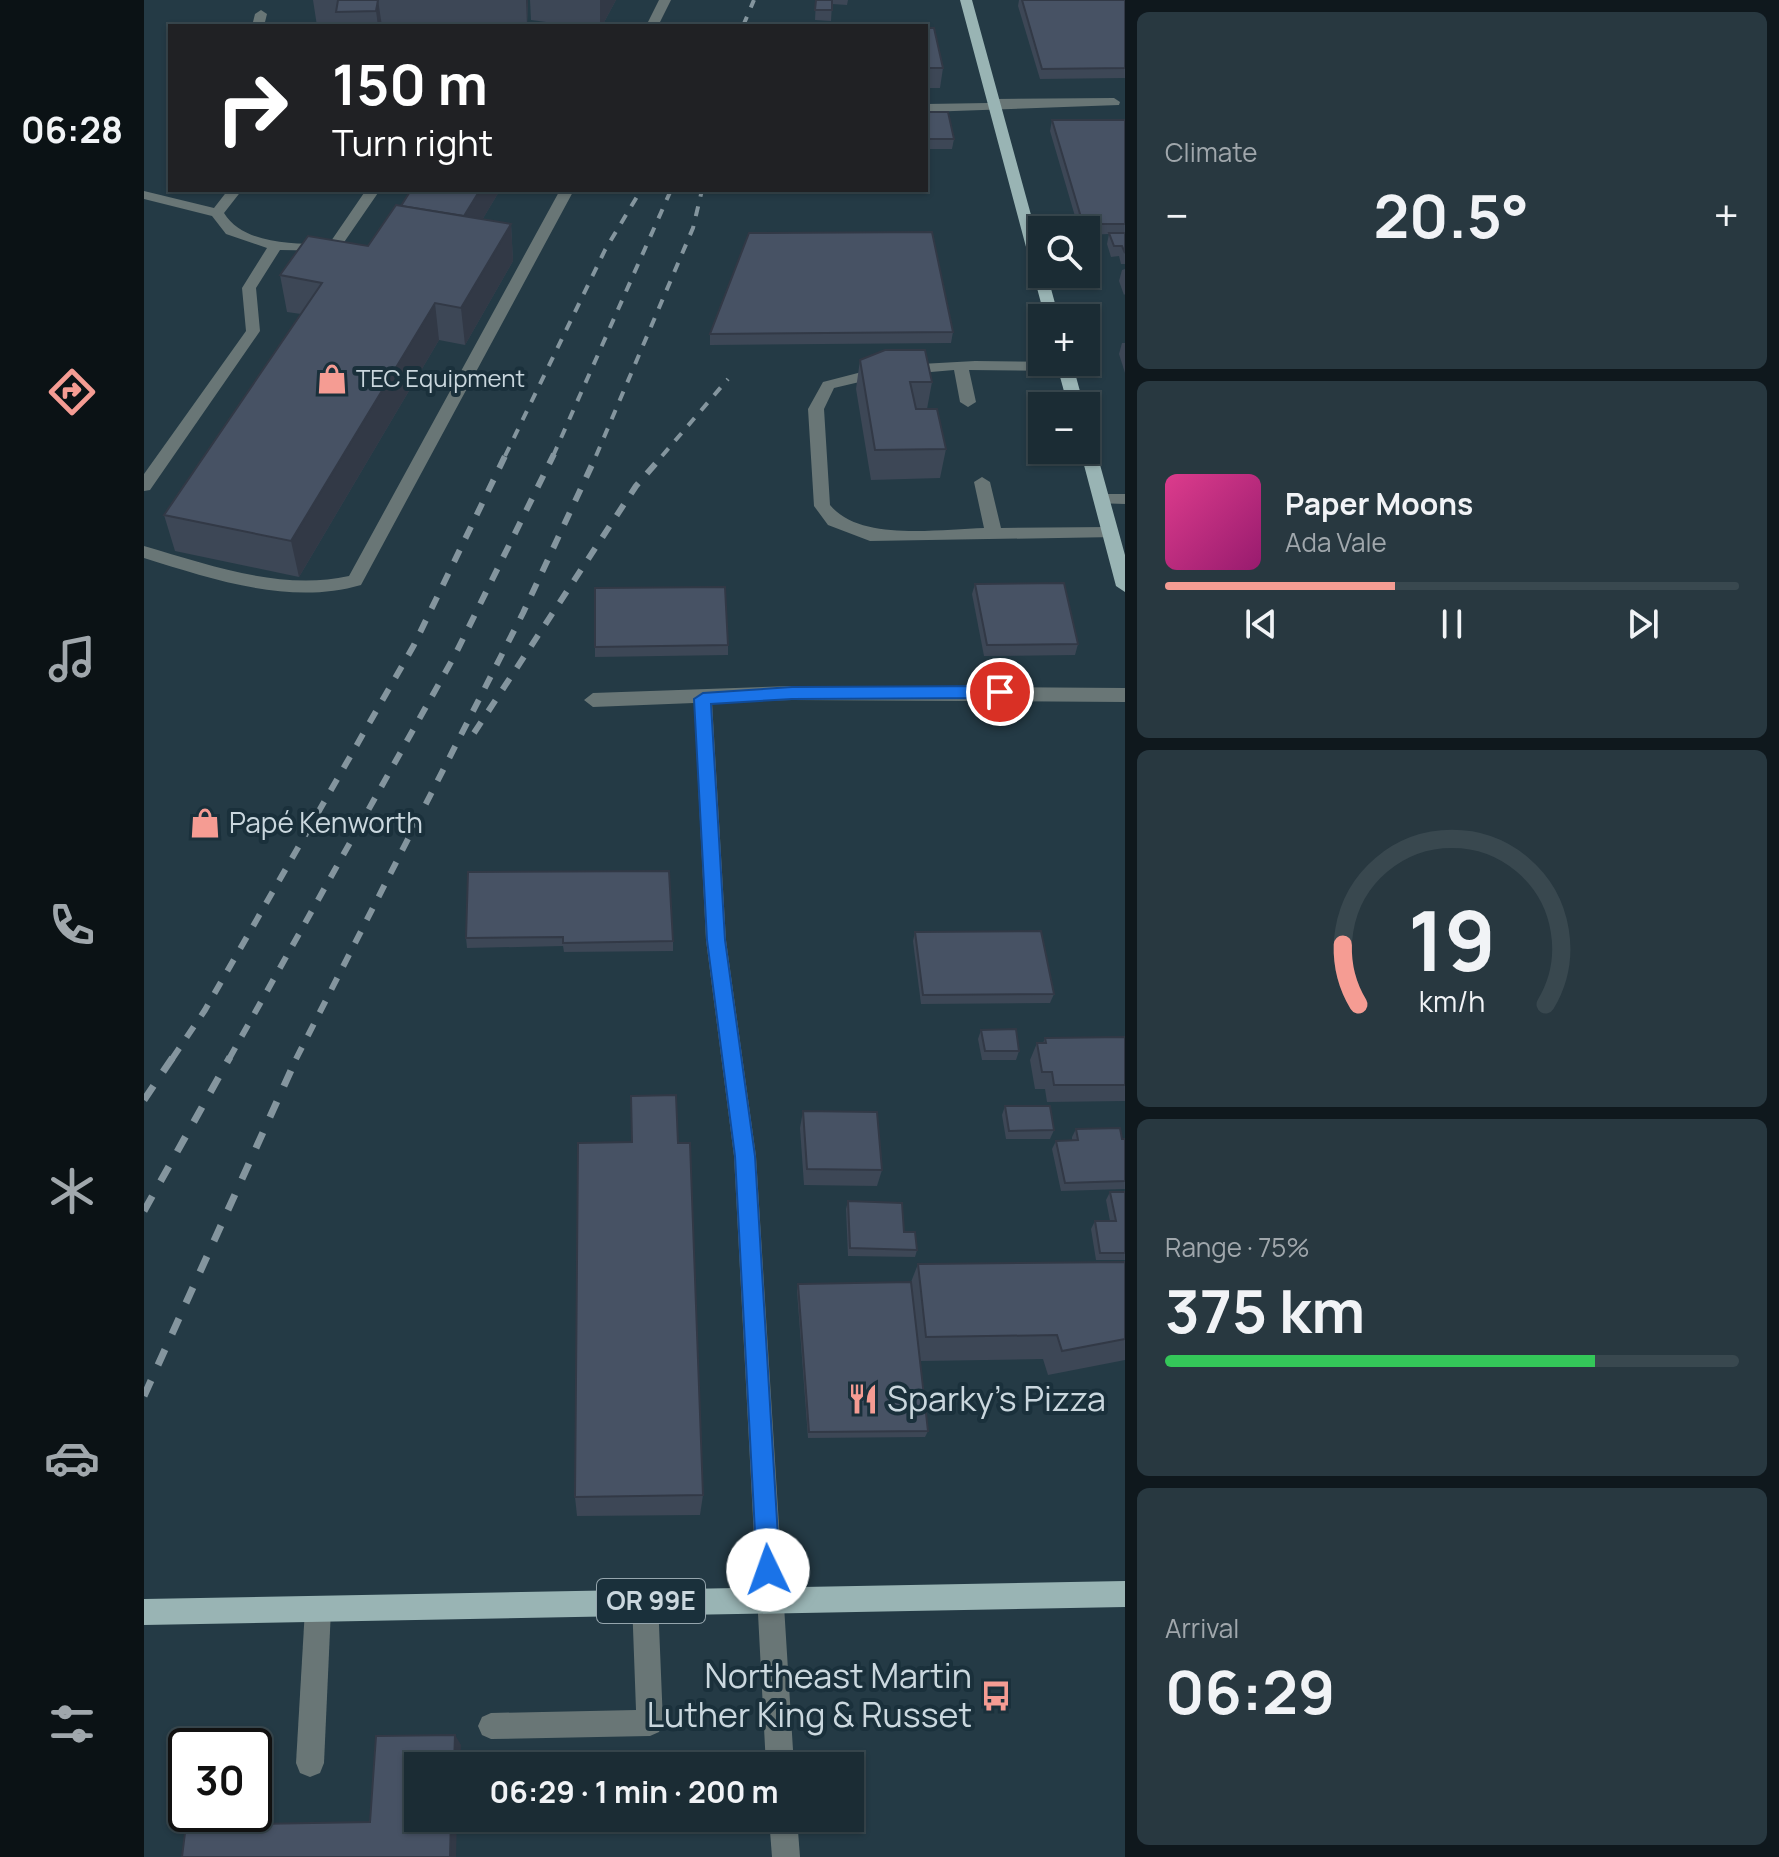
<!DOCTYPE html>
<html lang="en">
<head>
<meta charset="utf-8">
<style>
  :root { --surface:#1b2c34; --page:#283840; --text:#f1f3f6; --muted:#a0a7ac; --line:#39484f; --accent:#f59c93 }
  body { margin:0; font-family:Manrope,sans-serif; background:var(--page); color:var(--text); height:100vh; display:flex; flex-direction:column; font-size:30px; white-space:nowrap }
  * { box-sizing:border-box; margin:0 }
  p { font-size:26px; color:var(--muted) }
  .icon { flex:none; width:44px; height:44px; fill:none; stroke:currentColor; stroke-width:2; stroke-linecap:round; stroke-linejoin:round }
  .map { position:relative; flex:1; overflow:hidden }
  .details { display:flex; flex-direction:column; gap:12px; padding:12px; background:#0f181d; width:654px }
  .details>* { flex:none }
  .hud { position:absolute; left:24px; top:24px; width:760px; height:168px; border-radius:0px; box-shadow:0 2px 6px #0004,0 0 0 2px var(--line); background:#202124; color:#fff; overflow:hidden }
  .fabs { position:absolute; left:884px; top:216px; display:grid; gap:16px }
  .fabs a { display:grid; place-items:center; width:72px; height:72px; border-radius:0px; background:var(--surface); box-shadow:0 2px 6px #0004,0 0 0 2px var(--line); font-size:40px }
  .speed { position:absolute; left:24px; top:1728px; display:flex; gap:16px; font-size:40px; font-weight:700; text-align:center }
  .speed>* { display:grid; place-content:center; width:104px; height:104px; border-radius:50%; background:var(--surface); box-shadow:0 2px 6px #0004,0 0 0 2px var(--line); line-height:1 }
  .speed .limit { border:4px solid #111; border-radius:12px; background:#fff; color:#111 }
  .pin { position:absolute; display:grid; place-items:center; width:68px; height:68px; color:#fff; margin:-34px; border:4px solid #fff; border-radius:50%; box-shadow:0 2px 8px #0007 }
  .me { position:absolute; width:88px; margin:-44px; rotate:357deg; stroke-linejoin:round; filter:drop-shadow(0 0 6px #0008) }
  .turn { display:flex; align-items:center; gap:28px; height:168px; padding:0 32px; font-size:36px }
  .turn .icon { width:104px; height:104px; stroke-width:2.5 }
  .turn b { display:block; font-size:56px; line-height:68px }
  .big { font-size:60px; font-weight:700; line-height:1.1 }
  .details .widget { flex:1; display:flex; flex-direction:column; justify-content:center; gap:12px; min-width:0; padding:0 28px; border-radius:12px; background:var(--page) }
  .details .dial { align-items:center; gap:0 }
  .dial svg { height:208px; overflow:visible; fill:none; stroke:var(--line); stroke-width:7; stroke-linecap:round; text-anchor:middle }
  .dial text { fill:var(--text); stroke:none }
  .song { display:flex; align-items:center; gap:24px }
  .cover { width:96px; height:96px; border-radius:12px; background:linear-gradient(135deg,hsl(330 70% 55%),hsl(320 70% 35%)) }
  .played { height:8px; border-radius:4px; background:linear-gradient(90deg,var(--accent) 40%,var(--line) 40%) }
  .keys { display:flex; justify-content:space-around; direction:ltr }
  .heat { display:flex; justify-content:space-between; align-items:center; font-size:44px; direction:ltr }
  .charge { height:12px; border-radius:6px; background:linear-gradient(90deg,#34c759 75%,var(--line) 0) }
  .trip { position:absolute; left:260px; top:1752px; width:460px; height:80px; border-radius:0px; background:var(--surface); box-shadow:0 2px 6px #0004,0 0 0 2px var(--line); font-weight:700; line-height:80px; text-align:center }
  main { display:flex; flex:1; min-height:0 }
  .tab-bar { display:flex; flex-direction:column; width:144px; justify-content:space-around; align-items:center; background:#0b1215; color:var(--muted) }
  .tab-bar .icon { width:56px; height:56px }
  .tab-bar .selected { color:var(--accent) }
  .tab-bar b { font-size:36px; color:var(--text) }
  .map>svg:first-child { display:block }
  .lines { fill:none; stroke-linecap:round; stroke-linejoin:round }
  .minor { fill:#697676; fill-rule:evenodd }
  .major { fill:#99b4b4; fill-rule:evenodd }
  .rail-far2 { stroke:#84959e; stroke-width:4; stroke-dasharray:10 10; stroke-linecap:butt }
  .rail-far1 { stroke:#84959e; stroke-width:6; stroke-dasharray:13 13; stroke-linecap:butt }
  .rail { stroke:#84959e; stroke-width:7; stroke-dasharray:17 17; stroke-linecap:butt }
  .wall { fill:#3d4756 }
  .shaded-wall { fill:#323946 }
  .building { fill:#475264; stroke:#323946; stroke-width:2 }
  .route { fill:#1a73e8; stroke:#114b97; stroke-width:2 }
  .labels { text-anchor:middle; stroke-width:8; stroke-linejoin:round; paint-order:stroke }
  .far-poi-label { font-size:24px; fill:#cad7de; stroke:#1a303b; text-anchor:start }
  .shield { fill:#1a303b; stroke:#95a5ad; stroke-width:2 }
  .shield-label { font-size:26px; font-weight:bold; fill:#cad7de }
  .poi-label { font-size:28px; fill:#cad7de; stroke:#1a303b; text-anchor:start }
  .near-poi-label { font-size:34px; fill:#cad7de; stroke:#1a303b; text-anchor:start }
</style>
</head>
<body>
<main>
<nav class="tab-bar">
<b>06:28</b>
<svg class="icon selected" aria-label="directions" viewBox="0 0 24 24"><path d="M12 3l9 9-9 9-9-9zM9 14v-3h6M13 9l2 2-2 2"/></svg>
<svg class="icon" aria-label="music" viewBox="0 0 24 24"><path d="M9 18V5l10-2v13"/><circle cx="6" cy="18" r="3"/><circle cx="16" cy="16" r="3"/></svg>
<svg class="icon" aria-label="phone" viewBox="0 0 24 24"><path d="M5 4h4l2 5-3 2q2 4 5 5l2-3 5 2v4C11 20 4 13 5 4z"/></svg>
<svg class="icon" aria-label="climate" viewBox="0 0 24 24"><path d="M12 3v18M4 7l16 10M4 17L20 7"/></svg>
<svg class="icon" aria-label="car" viewBox="0 0 24 24"><path d="M5 17H2v-5l4-1 3-4h7l3 4 3 1v5h-3M9 17h6M6 11h13"/><circle cx="7" cy="17" r="2"/><circle cx="17" cy="17" r="2"/></svg>
<svg class="icon" aria-label="filters" viewBox="0 0 24 24"><path d="M4 7h16M4 17h16"/><circle cx="9" cy="7" r="2"/><circle cx="15" cy="17" r="2"/></svg>
</nav>
<div class="map">
<svg width="981" height="1857" viewBox="0 0 981 1857">
  <rect width="100%" height="100%" fill="#243a45"/>
  <g class="lines">
    <!-- minor -->
    <g class="minor">
      <polygon points="515,0 527,0 514,26 502,26"/>
      <polygon points="117,10 123,14 120,26 108,26 111,14"/>
      <polygon points="970,98 976,102 975,105 782,112 782,104 844,103 850,99"/>
      <path d="M84,190H98L80,213C100,245 151,244 185,244L222,190H236L194,251L136,250L112,288L116,331L6,490L0,491V474L102,331L98,288L123,248L82,234L68,216L0,199V191L70,208Z"/>
      <path d="M416,190H430L217,585C146,606 68,579 0,558V546C66,565 136,591 205,576Z"/>
      <path d="M831,361L924,362L929,366L921,371L825,370L832,402L824,407L816,402L810,370L741,376L690,388L680,409L686,505C716,542 796,529 840,528L830,482L838,477L846,482L857,528L966,527L972,529V537L726,541L684,525L670,506L664,409L679,382L741,366Z"/>
      <polygon points="957,494 981,494 981,504 951,503 951,495"/>
      <polygon points="648,686 981,688 981,702 648,700 568,702 582,940 612,1156 650,1766 622,1766 590,1156 562,940 550,703 449,707 440,700 449,693"/>
      <polygon points="501,1588 510,1592 514,1601 519,1723 515,1732 506,1736 347,1739 338,1735 334,1726 338,1717 347,1713 492,1710 488,1601 492,1592"/>
      <polygon points="174,1596 183,1600 187,1609 180,1763 176,1773 166,1777 156,1773 152,1763 161,1609 165,1600"/>
      <polygon points="625,1818 653,1818 656,1857 628,1857"/>
    </g>
    <!-- major -->
    <g class="major">
      <polygon points="816,0 828,0 898,255 898,274 903,274 915,318 901,318"/>
      <polygon points="912,362 928,362 940,406 924,406"/>
      <polygon points="942,438 950,443 981,555 981,592 972,586 936,450 942,450"/>
      <polygon points="981,1581 981,1607 0,1625 0,1599"/>
    </g>
    <!-- rail-far2 -->
    <g class="rail-far2">
      <polyline points="599,26 610,0"/>
      <polyline points="361,456 461,250 497,190"/>
      <polyline points="409,456 527,190"/>
      <polyline points="452,456 549,228 558,190"/>
      <polyline points="518,456 584,379"/>
    </g>
    <!-- rail-far1 -->
    <g class="rail-far1">
      <polyline points="330,733 492,486 520,454"/>
      <polyline points="28,1059 61,1010 270,645 362,454"/>
      <polyline points="85,1059 311,655 410,454"/>
      <polyline points="152,1059 379,613 453,454"/>
    </g>
    <!-- rail -->
    <g class="rail">
      <polyline points="0,1100 29,1057"/>
      <polyline points="0,1211 86,1057"/>
      <polyline points="0,1396 153,1057"/>
    </g>
  </g>
  <!-- wall -->
  <g class="wall">
    <polygon points="169,0 384,0 383,26 173,26"/>
    <polygon points="386,0 472,0 458,26 432,26 387,20"/>
    <polygon points="672,0 704,0 703,5 688,4 687,21 671,20"/>
    <polygon points="875,0 981,0 981,78 896,79 874,6"/>
    <polygon points="782,28 799,68 796,88 782,88"/>
    <polygon points="782,112 810,139 808,149 782,149"/>
    <polygon points="908,120 981,120 981,264 977,264 975,256 967,257 963,244 965,234 942,235 942,230 935,230 906,131"/>
    <polygon points="267,190 356,190 338,220 367,224 369,261 321,345 295,340 155,577 31,551 20,515 157,314 143,312 136,275 224,246 257,206"/>
    <polygon points="981,269 981,294 980,295 975,281 978,270"/>
    <polygon points="809,332 807,343 566,345 566,334"/>
    <polygon points="978,343 981,343 981,373 975,354"/>
    <polygon points="716,360 788,382 783,409 802,449 796,478 727,480 712,389"/>
    <polygon points="831,584 934,644 931,655 840,656 828,594"/>
    <polygon points="451,588 584,645 584,655 451,657"/>
    <polygon points="324,872 529,941 529,951 420,952 419,946 323,948 322,938"/>
    <polygon points="771,932 910,994 906,1003 777,1004 769,941"/>
    <polygon points="837,1030 875,1051 872,1060 838,1060 834,1039"/>
    <polygon points="981,1037 981,1101 903,1102 901,1089 891,1089 886,1060 893,1043 899,1043 901,1038"/>
    <polygon points="861,1106 910,1130 906,1139 862,1139 858,1115"/>
    <polygon points="659,1111 738,1170 733,1186 660,1185 656,1128"/>
    <polygon points="932,1129 981,1139 981,1189 917,1191 908,1149 912,1141 928,1140 928,1137"/>
    <polygon points="534,1143 559,1495 556,1515 433,1516 431,1497"/>
    <polygon points="966,1192 981,1192 981,1260 952,1260 947,1229 951,1221 966,1221 962,1200"/>
    <polygon points="704,1201 760,1232 773,1250 771,1257 704,1256 702,1209"/>
    <polygon points="981,1262 981,1360 904,1375 899,1359 776,1361 784,1431 781,1437 664,1438 653,1291 654,1284 767,1282 774,1264"/>
  </g>
  <!-- shaded-wall -->
  <g class="shaded-wall">
    <polygon points="234,0 238,26 234,26 232,11"/>
    <polygon points="382,0 384,0 383,26"/>
    <polygon points="456,0 472,0 458,26 456,26"/>
    <polygon points="336,190 356,190 319,252 316,223"/>
    <polygon points="367,224 369,261 321,345 317,308"/>
    <polygon points="291,303 295,340 155,577 147,541"/>
    <polygon points="311,1735 317,1745 316,1766 310,1766"/>
    <polygon points="307,1818 313,1818 312,1857 306,1857"/>
  </g>
  <!-- building -->
  <g class="building">
    <polygon points="194,0 234,0 232,11 192,12"/>
    <polygon points="672,0 688,0 688,10 671,10"/>
    <polygon points="878,0 981,0 981,68 898,69"/>
    <polygon points="782,28 790,28 799,68 782,68"/>
    <polygon points="782,112 804,112 810,139 782,139"/>
    <polygon points="908,120 981,120 981,224 939,224"/>
    <polygon points="267,190 336,190 320,216 257,206"/>
    <polygon points="252,205 367,224 317,308 291,303 147,541 20,515 178,283 136,275 164,236 224,246"/>
    <polygon points="788,232 809,332 566,334 605,233"/>
    <polygon points="965,233 981,233 981,253 978,246 970,246"/>
    <polygon points="741,350 781,350 788,382 766,382 772,409 793,409 802,449 731,450 716,360"/>
    <polygon points="920,583 934,644 843,645 831,584"/>
    <polygon points="581,587 584,645 451,647 451,588"/>
    <polygon points="525,871 529,941 419,943 419,937 322,938 324,872"/>
    <polygon points="897,931 910,994 779,995 771,932"/>
    <polygon points="872,1029 875,1051 841,1051 837,1030"/>
    <polygon points="981,1037 981,1085 910,1085 908,1072 898,1072 893,1043 902,1043 901,1038"/>
    <polygon points="532,1095 534,1143 546,1143 559,1495 431,1497 434,1143 488,1142 487,1096"/>
    <polygon points="861,1106 906,1106 910,1130 865,1131"/>
    <polygon points="659,1111 733,1112 738,1170 663,1169"/>
    <polygon points="976,1128 978,1139 981,1139 981,1181 921,1183 912,1141 934,1140 932,1129"/>
    <polygon points="966,1192 981,1192 981,1253 956,1253 951,1221 972,1221"/>
    <polygon points="704,1201 758,1203 760,1232 771,1232 773,1250 706,1248"/>
    <polygon points="981,1262 981,1339 918,1351 913,1335 782,1337 774,1264"/>
    <polygon points="767,1282 784,1431 665,1432 654,1284"/>
    <polygon points="311,1735 310,1766 274,1766 274,1818 307,1818 306,1857 38,1857 42,1825 226,1822 232,1736"/>
  </g>
  <!-- route -->
  <polygon class="route" points="856,686 864,692 856,698 648,699 567,704 581,940 611,1156 636,1570 632,1578 624,1581 616,1578 613,1570 591,1156 563,940 550,699 559,693 648,687"/>
  <!-- icons -->
  <defs>
    <g id="shop-bare" transform="scale(2.4)"><path d="M-5-2.5h2.3a2.7 3.5 0 0 1 5.4 0H5L5.5 6h-11ZM-1.5-2.5h3a1.5 2.3 0 0 0-3 0Z" fill="#f59c93" stroke="#1a303b" stroke-width="2.5" paint-order="stroke"/></g>
    <g id="restaurant-bare" transform="scale(2.4)"><path d="M-5-6h1v4h1v-4h1v4h1v-4h1v5L-1.5 .5V6h-2V.5L-5-1ZM5-6V6H3V1.5H1.5Q1.5-4 5-6Z" fill="#f59c93" stroke="#1a303b" stroke-width="2.5" paint-order="stroke"/></g>
    <g id="bus-bare" transform="scale(2.4)"><path d="M-5-6H5V4H4V6H2V4H-2V6H-4V4H-5ZM-3.5-4V0h7V-4ZM-3.5 1.2v1.5H-2V1.2ZM2 1.2v1.5H3.5V1.2Z" fill="#f59c93" stroke="#1a303b" stroke-width="2.5" paint-order="stroke"/></g>
  </defs>
  <g fill-rule="evenodd">
    <use href="#shop-bare" x="188" y="379"/>
    <use href="#shop-bare" x="61" y="823"/>
    <use href="#restaurant-bare" x="719" y="1399"/>
    <use href="#bus-bare" x="852" y="1696"/>
  </g>
  <g class="labels">
    <!-- far-poi labels -->
    <g class="far-poi-label">
      <text x="212" y="387">TEC Equipment</text>
    </g>
    <!-- shield labels -->
    <rect class="shield" x="453" y="1579" width="108" height="44" rx="6"/>
    <g class="shield-label">
      <text x="507" y="1610">OR 99E</text>
    </g>
    <!-- poi labels -->
    <g class="poi-label">
      <text x="85" y="833">Papé Kenworth</text>
    </g>
    <!-- near-poi labels -->
    <g class="near-poi-label">
      <text x="743" y="1411">Sparky's Pizza</text>
      <text x="828" y="1688" text-anchor="end">Northeast Martin<tspan x="828" dy="39">Luther King &amp; Russet</tspan></text>
    </g>
  </g>
</svg>
<div class="fabs">
<a><svg class="icon" aria-label="search" viewBox="0 0 24 24"><circle cx="10" cy="10" r="6"/><path d="M15 15l6 6"/></svg></a>
<a>+</a>
<a>−</a>
</div>
<div class="speed"><div class="limit">30</div></div>
<div class="pin" style="left:856px;top:692px;background:#d93025"><svg class="icon" aria-label="arrive" viewBox="0 0 24 24"><path d="M6 21V4h12l-3 4 3 4H6"/></svg></div>
<svg class="me" style="left:624px;top:1570px" viewBox="-20 -20 40 40"><circle r="19" fill="#fff"/><path d="M0-13L10 11 0 6-10 11z" fill="#1a73e8"/></svg>
<div class="trip">06:29 · 1 min · 200 m</div>
<div class="hud">
<div class="turn"><svg class="icon" aria-label="right" viewBox="0 0 24 24"><path d="M7 20v-9h11M14 6l5 5-5 5"/></svg><div><b>150 m</b>Turn right</div></div>
</div>
</div>
<section class="details">
<div class="widget"><p>Climate</p>
<div class="heat"><a>−</a><b class="big">20.5°</b><a>+</a></div>
</div>
<div class="widget">
<div class="song"><i class="cover"></i><div><b>Paper Moons</b><p>Ada Vale</p></div></div>
<div class="played"></div>
<div class="keys"><svg class="icon" aria-label="previous" viewBox="0 0 24 24"><path d="M18 5L8 12l10 7zM5 5v14"/></svg><svg class="icon" aria-label="pause" viewBox="0 0 24 24"><path d="M8 5v14M16 5v14"/></svg><svg class="icon" aria-label="next" viewBox="0 0 24 24"><path d="M6 5l10 7-10 7zM19 5v14"/></svg></div>
</div>
<div class="widget dial"><svg viewBox="0 0 100 80">
<path d="M14 69A42 42 0 1 1 86 69"/>
<path d="M14 69A42 42 0 0 1 8 46" stroke="#f59c93"/>
<text x="50" y="56" font-size="32" font-weight="700">19</text>
<text x="50" y="72" font-size="11">km/h</text>
</svg></div>
<div class="widget"><p>Range · 75%</p><b class="big">375 km</b><div class="charge"></div></div>
<div class="widget"><p>Arrival</p><b class="big">06:29</b></div>
</section>
</main>
</body>
</html>
